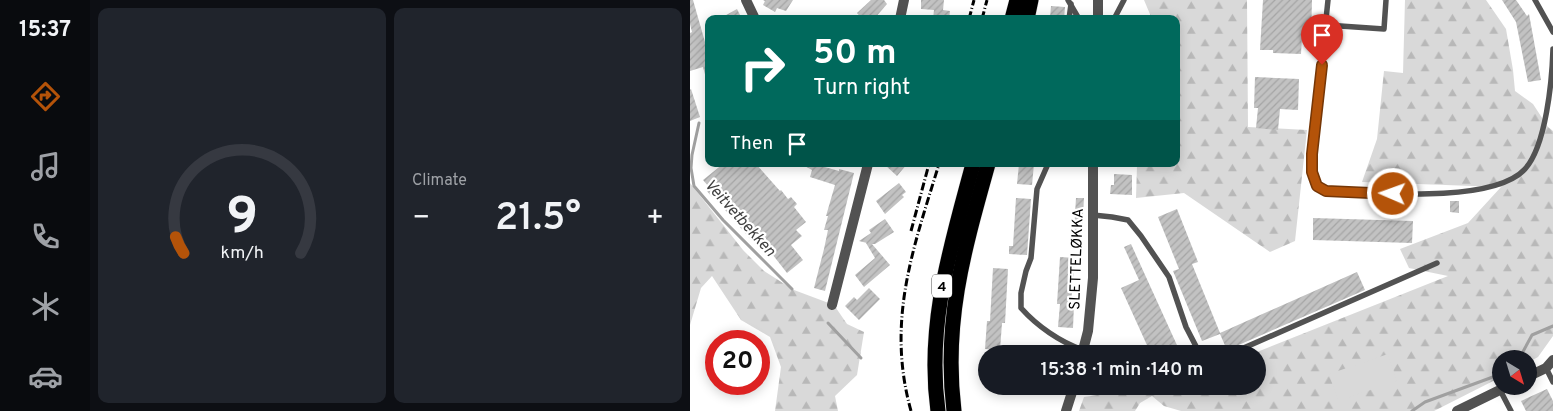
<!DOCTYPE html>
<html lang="en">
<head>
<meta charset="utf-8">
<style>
  :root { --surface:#171b24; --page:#20242c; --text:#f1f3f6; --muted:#9ea1a6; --line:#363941; --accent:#b45309 }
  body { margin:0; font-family:Overpass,sans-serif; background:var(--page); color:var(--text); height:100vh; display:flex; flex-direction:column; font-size:19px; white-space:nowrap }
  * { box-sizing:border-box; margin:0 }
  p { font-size:16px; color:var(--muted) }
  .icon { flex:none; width:28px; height:28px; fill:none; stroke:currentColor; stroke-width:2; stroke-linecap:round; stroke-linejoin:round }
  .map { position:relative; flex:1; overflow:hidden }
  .side { display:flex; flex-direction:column; gap:8px; padding:8px; background:#0d0f14; width:600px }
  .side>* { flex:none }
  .banner { position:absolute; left:15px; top:15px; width:475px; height:152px; border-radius:10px; box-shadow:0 2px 12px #0003; background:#00695c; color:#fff; overflow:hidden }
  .needle { width:32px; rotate:142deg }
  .buttons { position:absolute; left:802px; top:350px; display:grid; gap:10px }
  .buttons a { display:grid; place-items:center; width:45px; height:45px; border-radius:50%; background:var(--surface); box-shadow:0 2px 12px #0003; font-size:25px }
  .speed { position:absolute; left:15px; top:330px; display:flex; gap:10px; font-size:25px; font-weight:700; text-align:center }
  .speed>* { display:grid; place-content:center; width:65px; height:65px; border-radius:50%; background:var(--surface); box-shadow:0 2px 12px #0003; line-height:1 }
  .speed .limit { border:8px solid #d22; background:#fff; color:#111 }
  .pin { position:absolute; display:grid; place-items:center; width:42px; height:42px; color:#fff; margin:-51px -21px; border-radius:50% 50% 50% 0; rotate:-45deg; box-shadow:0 0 5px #0007 }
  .pin .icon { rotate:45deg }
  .me { position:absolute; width:55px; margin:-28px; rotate:272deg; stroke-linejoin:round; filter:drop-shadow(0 0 4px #0008) }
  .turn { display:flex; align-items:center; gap:18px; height:105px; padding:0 25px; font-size:22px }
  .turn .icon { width:65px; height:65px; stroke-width:2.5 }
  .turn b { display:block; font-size:35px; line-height:42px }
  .then { display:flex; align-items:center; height:48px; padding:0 25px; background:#0003; gap:10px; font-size:19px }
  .big { font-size:38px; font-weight:600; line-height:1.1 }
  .side .card { flex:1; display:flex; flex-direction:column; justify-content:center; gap:8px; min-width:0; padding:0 18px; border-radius:10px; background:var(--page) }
  .side .dial { align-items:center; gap:0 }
  .dial svg { height:130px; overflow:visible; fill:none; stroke:var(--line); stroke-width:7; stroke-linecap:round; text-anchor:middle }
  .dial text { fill:var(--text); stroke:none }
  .heat { display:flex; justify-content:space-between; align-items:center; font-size:28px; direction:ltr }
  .side .tiles { flex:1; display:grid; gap:8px; grid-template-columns:repeat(2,1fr) }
  .trip { position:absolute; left:288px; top:345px; width:288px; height:50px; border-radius:25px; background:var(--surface); box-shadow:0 2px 12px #0003; font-weight:600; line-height:50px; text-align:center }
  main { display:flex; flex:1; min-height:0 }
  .dock { display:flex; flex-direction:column; width:90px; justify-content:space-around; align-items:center; background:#090b0e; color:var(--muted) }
  .dock .icon { width:35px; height:35px }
  .dock .selected { color:var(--accent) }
  .dock b { font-size:22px; color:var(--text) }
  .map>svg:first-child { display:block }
  .forest { fill:url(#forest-firs) }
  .park { fill:#d9d9d9 }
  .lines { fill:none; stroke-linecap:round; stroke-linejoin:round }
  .stream { stroke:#a0a0a0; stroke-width:3 }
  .building { fill:url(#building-hatch) }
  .highway-casing { stroke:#dbdbdb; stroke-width:16 }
  .lane { stroke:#525252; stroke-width:5.5 }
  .street { stroke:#525252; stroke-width:10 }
  .highway { stroke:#000; stroke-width:15 }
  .rail { stroke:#000; stroke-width:3; stroke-dasharray:8 2.5 1 2.5; stroke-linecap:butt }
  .route-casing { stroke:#753606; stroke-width:12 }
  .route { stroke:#b45309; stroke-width:9 }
  .labels { text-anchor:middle; stroke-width:4.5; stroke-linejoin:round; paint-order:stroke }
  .shield { fill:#fff; stroke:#4c4c4c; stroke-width:1 }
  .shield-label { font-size:14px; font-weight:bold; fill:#000 }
  .street-label { font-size:15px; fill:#000; stroke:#fff }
  .water-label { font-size:16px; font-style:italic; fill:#414141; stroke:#fff }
</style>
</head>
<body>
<main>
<nav class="dock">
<b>15:37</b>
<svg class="icon selected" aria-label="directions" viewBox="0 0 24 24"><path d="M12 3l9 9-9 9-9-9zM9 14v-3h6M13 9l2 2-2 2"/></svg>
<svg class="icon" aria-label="music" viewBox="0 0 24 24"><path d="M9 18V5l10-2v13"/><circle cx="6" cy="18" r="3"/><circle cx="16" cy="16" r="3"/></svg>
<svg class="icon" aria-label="phone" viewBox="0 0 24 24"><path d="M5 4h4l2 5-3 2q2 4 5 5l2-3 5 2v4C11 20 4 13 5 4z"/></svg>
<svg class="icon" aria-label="climate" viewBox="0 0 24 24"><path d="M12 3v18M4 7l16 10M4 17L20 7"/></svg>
<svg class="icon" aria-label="car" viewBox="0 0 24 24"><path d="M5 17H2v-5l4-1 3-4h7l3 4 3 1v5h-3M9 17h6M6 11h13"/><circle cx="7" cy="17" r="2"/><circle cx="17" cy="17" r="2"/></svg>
</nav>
<section class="side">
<div class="tiles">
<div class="card dial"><svg viewBox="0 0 100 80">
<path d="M14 69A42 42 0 1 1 86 69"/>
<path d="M14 69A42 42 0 0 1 9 59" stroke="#b45309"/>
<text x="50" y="56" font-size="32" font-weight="700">9</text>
<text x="50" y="72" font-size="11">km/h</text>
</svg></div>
<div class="card"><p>Climate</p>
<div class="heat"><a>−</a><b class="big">21.5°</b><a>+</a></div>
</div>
</div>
</section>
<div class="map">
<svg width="863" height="411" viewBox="0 0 863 411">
  <defs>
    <pattern id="forest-firs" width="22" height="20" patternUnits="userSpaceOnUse" patternTransform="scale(1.25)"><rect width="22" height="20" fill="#d9d9d9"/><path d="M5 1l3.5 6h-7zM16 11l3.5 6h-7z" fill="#b8b8b8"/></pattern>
    <pattern id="building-hatch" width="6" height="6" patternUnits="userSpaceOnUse" patternTransform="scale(1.25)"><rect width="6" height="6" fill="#c2c2c2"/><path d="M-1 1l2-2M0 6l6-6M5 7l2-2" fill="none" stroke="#a5a5a5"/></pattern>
  </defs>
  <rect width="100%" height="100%" fill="#fff"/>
  <!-- forest -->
  <g class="forest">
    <polygon points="454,0 557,0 558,127 617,130 605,241 580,252 494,193 446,198 447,166 486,164 486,19 462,19"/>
    <polygon points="715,0 796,0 816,29 823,70 825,91 843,104 858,127 863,131 863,336 848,357 839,362 839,359 811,359 811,377 744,411 491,411 474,406 462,396 450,403 445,411 389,411 394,397 407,395 418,386 474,386 475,388 480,386 566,386 566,354 562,354 758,276 719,268 710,249 778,223 811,187 672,182 687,139 694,71 713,73"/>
    <polygon points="0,183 53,250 74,271 104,290 144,305 157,324 174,332 167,375 145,396 148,411 85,411 91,367 80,337 51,320 22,276 11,288 0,325"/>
  </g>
  <!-- park -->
  <polygon class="park" points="698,354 707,381 648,401 639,374"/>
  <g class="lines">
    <!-- stream -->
    <g class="stream">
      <polyline points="9,123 2,155 1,168 4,186 33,220 102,289"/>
      <polyline points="138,323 171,358"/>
      <polyline points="829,359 842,335 863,326"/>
      <polyline points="722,411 735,402 811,374"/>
    </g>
  </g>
  <!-- building -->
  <g class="building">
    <polygon points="0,0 3,0 19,56 19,81 17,82 13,67 0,71 0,33 2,32 0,24"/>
    <polygon points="73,0 103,0 96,11 87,8 85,12 73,5 75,1"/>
    <polygon points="181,0 194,0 197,4 184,19 172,19 167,13"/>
    <polygon points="231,0 254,0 253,10 260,11 259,19 243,19 244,10 231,9"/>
    <polygon points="573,0 622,0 621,38 612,37 611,54 583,53 583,50 570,50"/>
    <polygon points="812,0 826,0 837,16 839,14 851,80 838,82 826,22"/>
    <polygon points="361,6 375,7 374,19 360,19"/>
    <polygon points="47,9 52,19 29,19"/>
    <polygon points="565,77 609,79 608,110 590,109 588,130 566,128 568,108 564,108"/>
    <polygon points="1,89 10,117 0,121 0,90"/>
    <polygon points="33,164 66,164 90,191 91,190 98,199 101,197 107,204 104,207 116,222 106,230 112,236 101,245 113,260 97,273 68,236 62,241 23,196 22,197 16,190 19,187 13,180"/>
    <polygon points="111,164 124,164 149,171 149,169 164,173 135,291 124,288 134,249 138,230 134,230 138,216 136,216 145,185 120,177 122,170"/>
    <polygon points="194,164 217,164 207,176"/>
    <polygon points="329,164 344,164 342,185 327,184"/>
    <polygon points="424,174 442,175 442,195 420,194 421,185 424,185"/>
    <polygon points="209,183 216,192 212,195 214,197 195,214 186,201"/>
    <polygon points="326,198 341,199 337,255 319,254 319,246 323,246"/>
    <polygon points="386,198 394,198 392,231 384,231"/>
    <polygon points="760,201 769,201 769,213 760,212"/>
    <polygon points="487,209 508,262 502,264 530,333 667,272 675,290 537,350 530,334 512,341 483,271 489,269 468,217"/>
    <polygon points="623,218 723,221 722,243 623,240"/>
    <polygon points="195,219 204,232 185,244 182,244 200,265 174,287 165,275 185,258 176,243 177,243 169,241 181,233 179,230"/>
    <polygon points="441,244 491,354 461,354 431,288 449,280 434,247"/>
    <polygon points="370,257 385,258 381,304 384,304 383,328 368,327 370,304 367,304"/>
    <polygon points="303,268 318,269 315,323 312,323 310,350 295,349 297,321 300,321"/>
    <polygon points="179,288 190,299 169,320 155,306 164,297 167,300"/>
    <polygon points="857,389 863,401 863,411 836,411 831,401"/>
  </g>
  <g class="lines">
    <!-- highway casing -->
    <g class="highway-casing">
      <g id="highway">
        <polyline points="322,19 327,0"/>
        <polyline points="337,19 341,0"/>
        <path d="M248,411C236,324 261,246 283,164"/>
        <path d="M264,411C253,321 274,250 298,164"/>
      </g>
    </g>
    <!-- lane -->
    <g class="lane">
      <polyline points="378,0 389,19"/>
      <path d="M638,0L622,154C622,170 622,182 636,191C682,193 803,204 835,169C856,146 862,81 863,49"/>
      <polyline points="845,0 863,32"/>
      <polyline points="379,19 381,4"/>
      <polyline points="424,19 434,0"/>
      <polyline points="636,25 694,29 696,0"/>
      <path d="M358,164L347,189L341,258L336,271L331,293V308C347,326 370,342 393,350"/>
      <polyline points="403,215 422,217 438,220 451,236 479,277 496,327 510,354"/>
      <polyline points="540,354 747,263"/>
      <polyline points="856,368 863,382"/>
      <polyline points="347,386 383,390"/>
      <polyline points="810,390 821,411"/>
    </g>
    <!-- street -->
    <g class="street">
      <polyline points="56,0 65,19"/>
      <polyline points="210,19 214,0"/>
      <polyline points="408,19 408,0"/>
      <polyline points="142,305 178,164"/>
      <polyline points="392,354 398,331 403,278 403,164"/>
      <polyline points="839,376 856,368 863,360"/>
      <polyline points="376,411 384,386"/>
      <polyline points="767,411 818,386"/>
    </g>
    <!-- highway -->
    <use href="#highway" class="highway"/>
    <!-- rail -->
    <g class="rail">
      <polyline points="279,19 284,0"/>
      <polyline points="292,19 297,0"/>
      <polyline points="221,231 239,164"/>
      <path d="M221,411C196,321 223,249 249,164"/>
    </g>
  </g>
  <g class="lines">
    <!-- route casing -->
    <g class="route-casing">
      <polyline id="route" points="632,65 622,154 622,172 627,186 636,191 703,194"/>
    </g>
    <!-- route -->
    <use href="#route" class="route"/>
  </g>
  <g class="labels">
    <!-- shield labels -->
    <rect class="shield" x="242" y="274.5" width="20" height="23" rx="4"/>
    <g class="shield-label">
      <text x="252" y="291">4</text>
    </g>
    <!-- street labels -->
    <g class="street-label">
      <text transform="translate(386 259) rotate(-88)" y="5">SLETTELØKKA</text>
    </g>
    <!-- water labels -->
    <g class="water-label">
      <text transform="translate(51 217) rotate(48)" y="6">Veitvetbekken</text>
    </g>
  </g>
</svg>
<div class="buttons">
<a><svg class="needle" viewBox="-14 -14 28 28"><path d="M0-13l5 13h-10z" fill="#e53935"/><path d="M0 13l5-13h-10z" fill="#9ea1a6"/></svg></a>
</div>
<div class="speed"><div class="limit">20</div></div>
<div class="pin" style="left:632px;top:65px;background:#d93025"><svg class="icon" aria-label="arrive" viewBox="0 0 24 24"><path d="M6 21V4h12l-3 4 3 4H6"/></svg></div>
<svg class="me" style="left:703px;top:194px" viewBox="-20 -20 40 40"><circle r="17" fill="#b45309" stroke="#fff" stroke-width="3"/><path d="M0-11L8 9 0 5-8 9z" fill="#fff"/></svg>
<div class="trip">15:38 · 1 min · 140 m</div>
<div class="banner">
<div class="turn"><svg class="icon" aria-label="right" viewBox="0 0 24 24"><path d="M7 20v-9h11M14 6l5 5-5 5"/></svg><div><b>50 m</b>Turn right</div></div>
<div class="then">Then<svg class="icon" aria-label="arrive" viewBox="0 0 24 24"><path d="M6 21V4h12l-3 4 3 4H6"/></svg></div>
</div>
</div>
</main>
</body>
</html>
